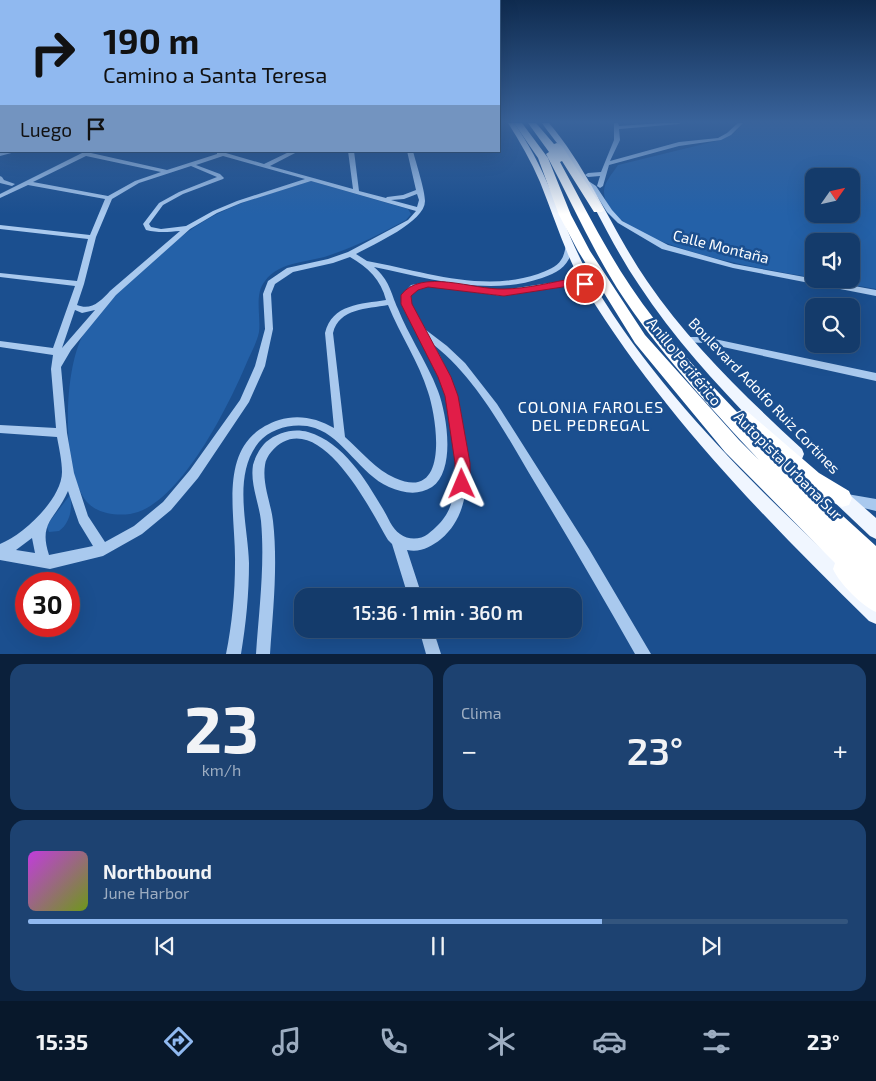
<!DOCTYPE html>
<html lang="es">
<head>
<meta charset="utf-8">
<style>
  :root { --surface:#143b6b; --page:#1d4271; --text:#f1f3f6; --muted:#9dadc1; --line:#33557e; --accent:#90b9f0 }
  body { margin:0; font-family:"Exo 2",sans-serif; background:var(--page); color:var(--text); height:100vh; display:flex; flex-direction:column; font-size:19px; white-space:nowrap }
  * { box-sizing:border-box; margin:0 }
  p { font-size:16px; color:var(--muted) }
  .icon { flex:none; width:28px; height:28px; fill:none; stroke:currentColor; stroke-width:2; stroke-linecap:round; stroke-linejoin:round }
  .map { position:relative; height:654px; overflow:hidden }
  .details { display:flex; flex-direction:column; gap:10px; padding:10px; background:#0b203b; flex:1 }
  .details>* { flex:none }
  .guide { position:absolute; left:0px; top:0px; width:500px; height:152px; box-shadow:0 5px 20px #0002,0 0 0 1px var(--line); background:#90b9f0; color:#111; overflow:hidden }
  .needle { width:32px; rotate:56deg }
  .fabs { position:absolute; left:805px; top:168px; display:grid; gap:10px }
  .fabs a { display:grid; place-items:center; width:55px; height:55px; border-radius:10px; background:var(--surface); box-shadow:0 5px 20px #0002,0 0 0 1px var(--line); font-size:25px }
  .speed { position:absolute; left:15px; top:572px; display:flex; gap:10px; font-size:25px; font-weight:700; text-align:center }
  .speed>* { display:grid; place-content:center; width:65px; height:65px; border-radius:50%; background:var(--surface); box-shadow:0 5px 20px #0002,0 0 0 1px var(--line); line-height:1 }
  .speed .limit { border:8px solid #d22; background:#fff; color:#111 }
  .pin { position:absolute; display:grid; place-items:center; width:42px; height:42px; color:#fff; margin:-21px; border:2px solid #fff; border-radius:50%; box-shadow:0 1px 5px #0007 }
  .me { position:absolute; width:55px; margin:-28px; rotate:359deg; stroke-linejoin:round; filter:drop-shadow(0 0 4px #0008) }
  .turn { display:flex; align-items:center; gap:18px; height:105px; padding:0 20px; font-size:22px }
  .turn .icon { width:65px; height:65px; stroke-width:2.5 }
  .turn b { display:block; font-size:35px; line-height:42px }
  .then { display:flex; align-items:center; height:48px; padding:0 20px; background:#0003; gap:10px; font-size:19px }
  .big { font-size:38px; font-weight:600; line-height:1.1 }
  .details .widget { flex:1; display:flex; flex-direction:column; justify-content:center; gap:8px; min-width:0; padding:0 18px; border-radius:15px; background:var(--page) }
  .details .dial { align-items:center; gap:0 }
  .dial b { font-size:65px; line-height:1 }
  .song { display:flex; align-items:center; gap:15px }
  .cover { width:60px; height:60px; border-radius:8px; background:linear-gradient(135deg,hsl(290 70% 55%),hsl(80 70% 35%)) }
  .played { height:5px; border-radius:2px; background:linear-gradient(90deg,var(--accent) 70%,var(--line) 70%) }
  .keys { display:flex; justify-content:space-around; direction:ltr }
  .heat { display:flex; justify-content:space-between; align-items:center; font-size:28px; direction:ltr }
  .details .tiles { flex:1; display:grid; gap:10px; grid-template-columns:1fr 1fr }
  .widget:last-child { grid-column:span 2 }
  .trip { position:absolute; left:294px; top:588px; width:288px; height:50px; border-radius:15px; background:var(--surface); box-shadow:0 5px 20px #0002,0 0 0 1px var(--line); font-weight:600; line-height:50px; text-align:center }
  .tab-bar { display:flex; height:80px; justify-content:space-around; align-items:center; background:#08182b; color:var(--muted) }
  .tab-bar .icon { width:35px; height:35px }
  .tab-bar .current { color:var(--accent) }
  .tab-bar b { font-size:22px; color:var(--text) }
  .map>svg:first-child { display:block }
  .green { fill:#2461a8; fill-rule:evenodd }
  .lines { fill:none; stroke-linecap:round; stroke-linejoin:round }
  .minor { fill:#a9c9ee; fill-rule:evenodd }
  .major { fill:#f0f6ff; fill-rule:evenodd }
  .highway { fill:#fff; fill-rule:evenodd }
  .route { fill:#e11d48; stroke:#92132f }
  .labels { text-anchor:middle; stroke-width:5; stroke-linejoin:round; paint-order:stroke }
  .street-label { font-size:15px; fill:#fff; stroke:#1b4f8f }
  .neighbourhood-label { font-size:16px; letter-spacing:1px; fill:#fff; stroke:#1b4f8f }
</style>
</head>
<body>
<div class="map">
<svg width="876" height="654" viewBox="0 0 876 654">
  <rect width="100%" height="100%" fill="#1b4f8f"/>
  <!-- green -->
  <g class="green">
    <path d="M743,123H876V289L819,279H851V241H814V278C774,271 603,245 604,191C604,182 613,173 618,165L720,140L733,134ZM814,176H851V214H814Z"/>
    <path d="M311,181L408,209L411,214L406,220C382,233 359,245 333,254C311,263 280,260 265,281C254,294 261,316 259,332C257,342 251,353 247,362C229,405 184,496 138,512C124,517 100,515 89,504C60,476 63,364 85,332C114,291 173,236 217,214C247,199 279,191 311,181Z"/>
    <path d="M70,495C73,508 70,523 59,531L49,532L47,527L50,521Z"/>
  </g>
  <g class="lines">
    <!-- minor -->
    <g class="minor">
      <polygon points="614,123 618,123 619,126 662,123 681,123 679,124 619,129 620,140 610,161 679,142 718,138 727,133 738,123 743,123 731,135 721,140 679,146 609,165 603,186 600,188 597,186 600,176 588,177 585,175 588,173 601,172 614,140"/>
      <polygon points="6,151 19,151 0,156 0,152"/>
      <path d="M86,151H94L91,153L167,170L217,154V152L219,151L264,164L291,151H299L270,166L353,189L348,151H354L359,191L386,198L387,197L403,195L416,190L407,151H413C416,163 425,190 425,201C425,222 374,244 356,254L367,261C423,271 482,293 538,274C546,271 557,267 561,260C564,256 565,250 566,245H572L573,247C569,266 559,272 542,278C487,297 429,278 374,267C390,281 390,291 398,309C403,322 410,334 416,346C424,361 432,375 438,391C447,415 456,470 432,487C418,496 403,493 389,487C360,474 344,438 315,428C297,422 272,427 259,442C232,475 248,525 249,563C249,594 246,624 241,654H226C232,624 235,593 235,563C236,511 215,441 279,420C298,414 317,418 334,428L325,333C332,304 361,304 386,300C381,280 368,267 350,257L333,263L293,272L275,284L271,294L273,329L265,366L249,402L198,478L171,510L142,534L103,556L50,569L0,560V544C23,535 62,499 62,472C62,461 59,448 57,437L0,433V425L56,428L51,369L53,355L0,347V341L53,348L75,286L0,277V273L77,281L88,239L0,229V225L90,235L105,199L28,185L0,198V194ZM86,156L161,172L135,181L108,196L33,182ZM223,156L305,179L237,201L213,211L186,226L161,229L151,227L149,224L163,205L183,194L223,179L224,178L220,174L196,165ZM191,166L217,177L179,192L159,203L143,224L146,230C158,233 168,232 180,231L110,291C101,301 91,311 77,305L84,284L96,237L112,199L139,183ZM311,181L416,211L408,220L348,252L328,259L287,268L268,281L263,294L265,329L255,366L240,400L190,470L163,502L134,526L105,542L88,516L74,473L67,433L61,367L71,350L116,295L190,229L217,213L241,203ZM417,194L419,200L417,207L391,200L404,199ZM388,305C400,335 419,362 428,392C437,419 450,503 395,478C376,470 361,451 345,437L333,333C339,308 367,309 388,305ZM75,310L82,313L95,310L62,348ZM68,491L79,523L93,546L49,555C38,522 56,519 68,491ZM32,538L35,553L16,550Z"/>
      <polygon points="0,176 2,177 4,180 15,184 12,186 0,183"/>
      <polygon points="583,180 587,180 596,186 612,210 622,221 668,245 734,264 876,290 876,296 733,268 662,249 618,223 607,212 592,188 583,182"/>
      <path d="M576,279L588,282L594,287L590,289L576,283L503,296L428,286L417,289L410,296V304L426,330L447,346L465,363L497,404L589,549L651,654H635C602,596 569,539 535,483C506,435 479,381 434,345C442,360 450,375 455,390C460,405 462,420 464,435C468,470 472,513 441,539C431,547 420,553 407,550L422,596H408L392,544L388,540C371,511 326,420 283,442C275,446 266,456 265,465C262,484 271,503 273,521C278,565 273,610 270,654H256C259,610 265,565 261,521C259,503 250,484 253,465C255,457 260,448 266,442C278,432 294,428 308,432C344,443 365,479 383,509C388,517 392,529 400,534C408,540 420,540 428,534C435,528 441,523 446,515C463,488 455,433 448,403C441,368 420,335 402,304V295L411,285L428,282L503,290Z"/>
      <polygon points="686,337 705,337 876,373 876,381 705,343 683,342 682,340"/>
      <polygon points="847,494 876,499 876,511 843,503 841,499 843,495"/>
      <polygon points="419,629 433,629 441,654 426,654"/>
    </g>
    <!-- major -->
    <g class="major">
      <path d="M508,123H514C551,174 564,235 596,288C669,408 775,505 876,600V624L869,621C765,519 663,415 586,290C566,257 555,219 540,182C531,161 520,142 508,123Z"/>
      <path d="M542,123H549C589,170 612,230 647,281C690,344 746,397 802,449L804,454L802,459C788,464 768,437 758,427C715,383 673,337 639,285C611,244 592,199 566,156C559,144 549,134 542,123Z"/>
      <polygon points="837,486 843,489 876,518 876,539 870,536 831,499 829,494 831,489"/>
    </g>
    <!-- highway -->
    <path class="highway" d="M514,123H522L548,158L571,215L590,251L645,335L739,440L759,460C709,406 657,350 617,288C590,245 570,199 546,154L549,152L528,123H536L554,144L557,143L562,146L604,210L602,212H594L562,161L560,162C583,204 604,247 631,287C661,332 699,372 737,412L742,410L748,412L819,473L849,491L852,498L849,505L842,507L821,496L876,546V612C862,606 839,583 833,569L835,563L725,452L635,343L578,251L559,215L538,158Z"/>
  </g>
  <!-- sky -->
  <linearGradient id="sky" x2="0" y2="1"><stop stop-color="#0f2b4f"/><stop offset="0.57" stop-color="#39639b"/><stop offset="1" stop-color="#39639b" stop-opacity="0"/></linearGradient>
  <rect width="876" height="214" fill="url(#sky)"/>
  <!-- route -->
  <path class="route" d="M576,278L589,281L591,284L585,287L576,285L504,296L428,287L418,290L411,296L412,304L451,377L458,396L470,463V484L468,488L462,490L457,488L455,484V463L445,396L438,377L401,304V295C421,268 474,290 503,289C527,289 552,282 576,278Z"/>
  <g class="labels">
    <!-- street labels -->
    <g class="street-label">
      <text transform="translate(721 247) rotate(14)" y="5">Calle Montaña</text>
      <text transform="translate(684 362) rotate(51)" y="5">Anillo Periférico</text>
      <text transform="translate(764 396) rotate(46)" y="5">Boulevard Adolfo Ruiz Cortines</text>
      <text transform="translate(788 466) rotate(45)" y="5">Autopista Urbana Sur</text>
    </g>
    <!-- neighbourhood labels -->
    <g class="neighbourhood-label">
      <text x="591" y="413">COLONIA FAROLES<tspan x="591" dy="18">DEL PEDREGAL</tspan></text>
    </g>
  </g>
</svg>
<div class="fabs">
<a><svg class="needle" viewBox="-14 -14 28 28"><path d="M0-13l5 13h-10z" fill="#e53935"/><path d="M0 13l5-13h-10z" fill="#9dadc1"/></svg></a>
<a><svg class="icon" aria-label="sound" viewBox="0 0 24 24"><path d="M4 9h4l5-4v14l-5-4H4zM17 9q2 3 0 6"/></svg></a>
<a><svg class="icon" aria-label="search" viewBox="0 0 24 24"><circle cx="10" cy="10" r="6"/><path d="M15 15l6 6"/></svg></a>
</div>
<div class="speed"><div class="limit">30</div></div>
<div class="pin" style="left:585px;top:284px;background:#d93025"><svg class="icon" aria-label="arrive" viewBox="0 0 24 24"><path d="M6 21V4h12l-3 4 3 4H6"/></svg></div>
<svg class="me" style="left:462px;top:484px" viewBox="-20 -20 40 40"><path d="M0-17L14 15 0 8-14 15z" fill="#e11d48" stroke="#fff" stroke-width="4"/></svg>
<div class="trip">15:36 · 1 min · 360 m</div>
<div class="guide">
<div class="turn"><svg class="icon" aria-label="right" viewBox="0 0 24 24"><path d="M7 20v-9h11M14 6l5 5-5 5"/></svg><div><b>190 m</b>Camino a Santa Teresa</div></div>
<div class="then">Luego<svg class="icon" aria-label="arrive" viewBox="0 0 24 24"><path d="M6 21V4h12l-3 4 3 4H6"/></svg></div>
</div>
</div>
<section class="details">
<div class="tiles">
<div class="widget dial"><b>23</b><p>km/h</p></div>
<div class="widget"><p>Clima</p>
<div class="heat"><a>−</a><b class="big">23°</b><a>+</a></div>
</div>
<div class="widget">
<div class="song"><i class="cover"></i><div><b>Northbound</b><p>June Harbor</p></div></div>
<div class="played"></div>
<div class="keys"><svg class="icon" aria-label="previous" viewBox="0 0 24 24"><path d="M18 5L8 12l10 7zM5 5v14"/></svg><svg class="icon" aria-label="pause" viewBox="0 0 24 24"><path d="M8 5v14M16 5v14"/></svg><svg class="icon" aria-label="next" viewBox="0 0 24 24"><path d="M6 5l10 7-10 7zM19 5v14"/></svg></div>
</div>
</div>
</section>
<nav class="tab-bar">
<b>15:35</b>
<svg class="icon current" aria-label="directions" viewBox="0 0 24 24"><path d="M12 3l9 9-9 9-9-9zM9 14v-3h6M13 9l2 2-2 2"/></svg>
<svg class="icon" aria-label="music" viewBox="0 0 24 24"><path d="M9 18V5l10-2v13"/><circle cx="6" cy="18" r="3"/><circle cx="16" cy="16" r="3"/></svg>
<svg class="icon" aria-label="phone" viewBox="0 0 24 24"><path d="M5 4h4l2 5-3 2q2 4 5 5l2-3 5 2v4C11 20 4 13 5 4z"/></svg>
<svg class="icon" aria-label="climate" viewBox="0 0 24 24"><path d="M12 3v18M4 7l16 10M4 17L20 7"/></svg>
<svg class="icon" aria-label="car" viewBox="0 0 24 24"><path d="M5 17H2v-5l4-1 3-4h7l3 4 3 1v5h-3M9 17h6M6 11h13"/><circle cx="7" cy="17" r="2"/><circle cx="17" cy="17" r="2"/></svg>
<svg class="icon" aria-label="filters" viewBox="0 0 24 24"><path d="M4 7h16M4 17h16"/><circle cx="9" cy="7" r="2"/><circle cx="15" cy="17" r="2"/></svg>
<b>23°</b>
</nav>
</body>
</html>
